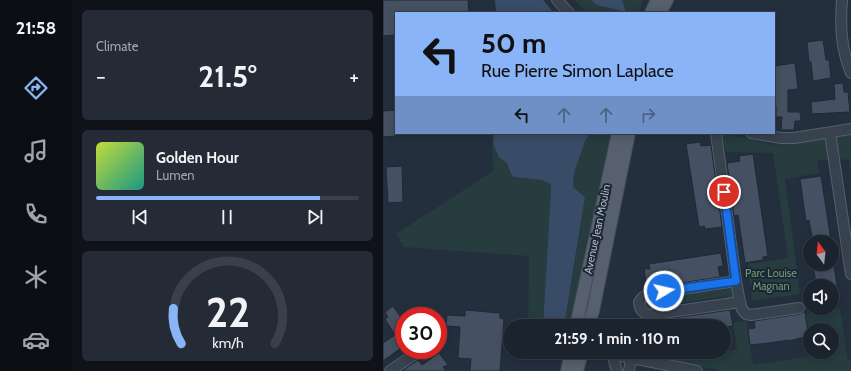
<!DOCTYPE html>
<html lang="en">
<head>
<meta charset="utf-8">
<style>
  :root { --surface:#1b232e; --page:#242b36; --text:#f1f3f6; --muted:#a0a4aa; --line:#39404a; --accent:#8ab4f8 }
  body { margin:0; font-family:Cabin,sans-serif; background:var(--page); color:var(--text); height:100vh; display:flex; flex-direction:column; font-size:15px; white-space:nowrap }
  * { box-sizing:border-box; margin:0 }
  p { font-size:13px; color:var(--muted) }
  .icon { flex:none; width:22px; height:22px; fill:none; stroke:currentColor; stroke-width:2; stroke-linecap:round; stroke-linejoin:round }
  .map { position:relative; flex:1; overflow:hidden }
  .details { display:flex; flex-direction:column; gap:10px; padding:10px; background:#0f1319; width:311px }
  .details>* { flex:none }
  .hud { position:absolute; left:12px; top:12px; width:380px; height:122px; border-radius:0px; box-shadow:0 2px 10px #0003,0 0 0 1px var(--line); background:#8ab4f8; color:#111; overflow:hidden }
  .needle { width:26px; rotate:345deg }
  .tools { position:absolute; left:420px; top:235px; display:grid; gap:8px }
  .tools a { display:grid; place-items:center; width:36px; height:36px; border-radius:50%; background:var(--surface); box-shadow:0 2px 10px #0003,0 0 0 1px var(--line); font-size:20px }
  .speed { position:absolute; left:12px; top:307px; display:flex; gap:8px; font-size:20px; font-weight:700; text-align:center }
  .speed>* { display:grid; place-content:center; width:52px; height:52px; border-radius:50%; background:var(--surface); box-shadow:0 2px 10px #0003,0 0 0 1px var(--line); line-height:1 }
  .speed .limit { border:6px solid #d22; background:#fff; color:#111 }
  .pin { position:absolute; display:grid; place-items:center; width:34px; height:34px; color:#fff; margin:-17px; border:2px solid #fff; border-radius:50%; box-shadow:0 1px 4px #0007 }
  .me { position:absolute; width:44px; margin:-22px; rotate:81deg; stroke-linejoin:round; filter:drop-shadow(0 0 3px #0008) }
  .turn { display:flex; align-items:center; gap:14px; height:84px; padding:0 20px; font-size:18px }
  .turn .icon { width:52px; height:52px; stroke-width:2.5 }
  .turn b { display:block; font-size:28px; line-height:34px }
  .lanes { display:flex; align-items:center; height:38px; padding:0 20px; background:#0003; justify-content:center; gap:20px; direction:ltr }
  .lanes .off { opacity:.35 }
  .big { font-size:30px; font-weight:700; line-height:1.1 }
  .details .card { flex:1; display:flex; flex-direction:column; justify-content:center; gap:6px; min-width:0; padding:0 14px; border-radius:6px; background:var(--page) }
  .details .dial { align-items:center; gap:0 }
  .dial svg { height:104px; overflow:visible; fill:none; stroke:var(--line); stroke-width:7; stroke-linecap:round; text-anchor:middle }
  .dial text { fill:var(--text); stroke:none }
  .song { display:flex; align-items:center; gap:12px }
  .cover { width:48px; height:48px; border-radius:6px; background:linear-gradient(135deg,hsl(70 70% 55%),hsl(170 70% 35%)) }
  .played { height:4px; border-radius:2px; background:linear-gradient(90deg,var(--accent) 85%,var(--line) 85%) }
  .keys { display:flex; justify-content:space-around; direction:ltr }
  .heat { display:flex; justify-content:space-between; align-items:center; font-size:22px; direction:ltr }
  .trip { position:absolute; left:120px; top:319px; width:228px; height:40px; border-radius:20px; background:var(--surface); box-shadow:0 2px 10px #0003,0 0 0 1px var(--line); font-weight:700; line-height:40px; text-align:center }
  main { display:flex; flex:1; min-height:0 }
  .tab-bar { display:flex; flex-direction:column; width:72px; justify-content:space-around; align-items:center; background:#0b0e12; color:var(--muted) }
  .tab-bar .icon { width:28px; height:28px }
  .tab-bar .on { color:var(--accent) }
  .tab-bar b { font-size:18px; color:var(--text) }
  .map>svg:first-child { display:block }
  .green { fill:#263c3f }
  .water { fill:#394c67 }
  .building { fill:#455162; stroke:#1f2835 }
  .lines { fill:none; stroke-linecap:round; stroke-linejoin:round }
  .minor-casing { stroke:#565f6c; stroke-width:12 }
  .major-casing { stroke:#414a57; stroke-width:14 }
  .minor { stroke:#38414e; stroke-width:10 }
  .major { stroke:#56606e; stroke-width:12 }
  .route-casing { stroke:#114b97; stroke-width:10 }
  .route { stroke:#1a73e8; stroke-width:7 }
  .labels { text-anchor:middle; stroke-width:4; stroke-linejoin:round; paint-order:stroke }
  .street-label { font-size:11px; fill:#b4bcc9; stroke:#1d2633 }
  .park-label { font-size:11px; fill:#6b9a76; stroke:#1d2633 }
</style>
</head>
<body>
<main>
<nav class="tab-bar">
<b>21:58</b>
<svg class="icon on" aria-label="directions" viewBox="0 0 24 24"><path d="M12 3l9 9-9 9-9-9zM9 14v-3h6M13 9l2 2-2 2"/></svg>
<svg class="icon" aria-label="music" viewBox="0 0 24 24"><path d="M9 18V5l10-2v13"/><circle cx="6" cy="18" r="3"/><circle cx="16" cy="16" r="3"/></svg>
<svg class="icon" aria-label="phone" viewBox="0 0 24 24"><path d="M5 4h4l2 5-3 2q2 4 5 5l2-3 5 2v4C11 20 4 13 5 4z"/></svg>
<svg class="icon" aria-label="climate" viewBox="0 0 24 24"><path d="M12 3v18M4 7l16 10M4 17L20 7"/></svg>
<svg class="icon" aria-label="car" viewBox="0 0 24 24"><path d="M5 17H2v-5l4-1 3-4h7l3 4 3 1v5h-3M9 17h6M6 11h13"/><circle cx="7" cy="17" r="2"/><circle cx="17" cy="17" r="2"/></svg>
</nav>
<section class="details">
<div class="card"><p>Climate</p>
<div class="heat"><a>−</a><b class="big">21.5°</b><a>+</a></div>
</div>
<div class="card">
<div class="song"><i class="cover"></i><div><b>Golden Hour</b><p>Lumen</p></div></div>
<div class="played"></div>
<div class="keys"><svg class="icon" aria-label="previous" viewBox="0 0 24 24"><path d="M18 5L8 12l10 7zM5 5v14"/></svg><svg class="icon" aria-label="pause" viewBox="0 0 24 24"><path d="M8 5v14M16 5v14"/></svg><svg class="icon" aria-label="next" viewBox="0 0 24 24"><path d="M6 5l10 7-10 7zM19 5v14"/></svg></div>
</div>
<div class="card dial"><svg viewBox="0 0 100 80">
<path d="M14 69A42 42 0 1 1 86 69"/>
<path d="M14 69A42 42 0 0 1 8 42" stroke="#8ab4f8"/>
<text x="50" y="56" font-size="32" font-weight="700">22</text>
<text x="50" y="72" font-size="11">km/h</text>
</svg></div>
</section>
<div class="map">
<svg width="468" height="371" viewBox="0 0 468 371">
  <rect width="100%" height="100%" fill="#242f3e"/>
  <!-- green -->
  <g class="green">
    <polygon points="191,0 260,0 256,13 205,13"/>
    <polygon points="109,133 111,133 110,143 124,163 128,174 130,177 159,180 167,184 168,188 160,326 145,326 146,256 21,247 13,234 110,171"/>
    <polygon points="207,133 231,133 189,326 181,326 202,197 190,187 191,173 202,141"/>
    <path d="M339,133L392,145L468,135V175L466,159C455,161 444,159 434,161L436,173L402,179L417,294L369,301L365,264L405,258L390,153L343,152Z"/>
    <path d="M343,285L350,286L352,298L350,299L345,300L344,296L271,307L272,311L267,312C261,307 261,304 264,297L270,296L271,299L344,289Z"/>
    <polygon points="457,308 465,360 468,359 468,371 339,371 285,360 354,350 350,323 363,321 370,365 430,356 429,352 449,352 449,330 427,330 427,338 423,314"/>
  </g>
  <!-- water -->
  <g class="water">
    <polygon points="112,0 160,0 171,13 113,13"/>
    <polygon points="208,0 239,0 243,13 239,13 239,11 214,5"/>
    <polygon points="111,133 207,133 202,141 191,173 190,187 202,197 181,326 160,326 168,188 167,184 159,180 131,177 128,174 124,163 116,157 110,143"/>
  </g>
  <!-- building -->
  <g class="building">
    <polygon points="0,0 85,0 86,13 13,13 13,35 0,36"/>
    <polygon points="440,40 443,60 446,60 448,78 430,81 428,62 426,62 424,42"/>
    <polygon points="412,63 415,89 405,90 405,112 417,112 418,121 412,121 411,130 398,130 399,117 393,117 393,106 392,106 391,66"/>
    <polygon points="460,83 461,92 465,92 467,112 429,114 428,102 452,99 451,84"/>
    <polygon points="13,110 13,136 0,137 0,111"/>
    <polygon points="317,142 318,146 328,145 339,227 322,229 321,226 316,227 303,144"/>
    <polygon points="370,154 385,256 380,257 380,260 362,263 355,215 351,216 344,163 357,161 356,156"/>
    <polygon points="19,166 20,202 5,203 3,167"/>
    <polygon points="438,176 445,221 448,242 430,242 426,220 423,221 417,179"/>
    <polygon points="338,253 340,266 335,267 337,277 264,288 261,269 267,269 266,264"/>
    <polygon points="433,264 451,264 454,286 436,286 436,282 433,282 430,268 434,267"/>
    <polygon points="10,306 17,316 21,314 21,346 0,361 0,343 12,335 2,319 5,317 2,312"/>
    <polygon points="82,310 117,313 117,318 121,319 117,371 87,371 88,359 75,358 77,327 63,326 64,315 82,316"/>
    <polygon points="347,310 350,326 341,327 341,326 278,326 277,320"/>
    <polygon points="421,312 422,312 425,332 422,332 422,337 406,341 406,340 386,343 367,345 365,329 372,328 371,321 417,314"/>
    <polygon points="56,353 65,365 60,367 63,371 19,371 35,360 39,365"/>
  </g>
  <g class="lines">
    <!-- minor casing -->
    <g class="minor-casing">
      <g id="minor">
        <polyline points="174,0 186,13"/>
        <path d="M459,0C457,27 458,48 468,73"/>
        <path d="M333,133L353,281L267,294L260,297L256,302C257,310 259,313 267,315L357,302L359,309L363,314L368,315L416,308"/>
        <polyline points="368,133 398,138 411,138 468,129"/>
        <polyline points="447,133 468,274"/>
        <polyline points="353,281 357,302"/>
        <polyline points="218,352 314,371"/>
        <polyline points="229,354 234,371"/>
        <polyline points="7,371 38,350"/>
        <polyline points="246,371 248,358"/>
      </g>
    </g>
    <!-- major casing -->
    <g class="major-casing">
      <g id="major">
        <polyline points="268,13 274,0"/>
        <polyline points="277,13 284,0"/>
        <polyline points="193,326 235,133"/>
        <polyline points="205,326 210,311 246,133"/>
        <polyline points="184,371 188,352"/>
        <polyline points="194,371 199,352"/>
      </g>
    </g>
    <!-- minor -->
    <use href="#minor" class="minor"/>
    <!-- major -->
    <use href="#major" class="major"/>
  </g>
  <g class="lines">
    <!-- route casing -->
    <g class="route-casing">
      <polyline id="route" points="281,291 353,281 341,192"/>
    </g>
    <!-- route -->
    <use href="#route" class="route"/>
  </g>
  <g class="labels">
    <!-- street labels -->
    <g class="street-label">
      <text transform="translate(214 229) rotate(-78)" y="4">Avenue Jean Moulin</text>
    </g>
    <!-- park labels -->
    <g class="park-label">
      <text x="388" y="277">Parc Louise<tspan x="388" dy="13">Magnan</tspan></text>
    </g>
  </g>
</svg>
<div class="tools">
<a><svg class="needle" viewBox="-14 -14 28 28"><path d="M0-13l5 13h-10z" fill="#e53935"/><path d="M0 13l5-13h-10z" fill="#a0a4aa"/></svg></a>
<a><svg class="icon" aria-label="sound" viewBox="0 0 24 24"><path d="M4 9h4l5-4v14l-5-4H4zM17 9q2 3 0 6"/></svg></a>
<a><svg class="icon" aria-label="search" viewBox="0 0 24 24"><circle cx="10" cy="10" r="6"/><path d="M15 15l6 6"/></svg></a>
</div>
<div class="speed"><div class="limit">30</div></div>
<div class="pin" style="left:341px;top:192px;background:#d93025"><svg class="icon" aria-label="arrive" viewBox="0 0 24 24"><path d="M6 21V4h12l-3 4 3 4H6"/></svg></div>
<svg class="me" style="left:281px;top:291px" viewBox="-20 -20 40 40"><circle r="17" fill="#1a73e8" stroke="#fff" stroke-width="3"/><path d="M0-11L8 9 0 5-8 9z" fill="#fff"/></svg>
<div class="trip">21:59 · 1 min · 110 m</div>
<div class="hud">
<div class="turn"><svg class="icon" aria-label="left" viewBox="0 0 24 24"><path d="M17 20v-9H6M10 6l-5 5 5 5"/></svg><div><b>50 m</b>Rue Pierre Simon Laplace</div></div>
<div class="lanes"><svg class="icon" aria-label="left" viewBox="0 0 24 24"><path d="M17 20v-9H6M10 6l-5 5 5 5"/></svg><svg class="icon off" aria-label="ahead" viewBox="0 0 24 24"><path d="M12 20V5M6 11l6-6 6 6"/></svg><svg class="icon off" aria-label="ahead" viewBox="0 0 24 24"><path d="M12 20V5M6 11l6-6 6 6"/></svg><svg class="icon off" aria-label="right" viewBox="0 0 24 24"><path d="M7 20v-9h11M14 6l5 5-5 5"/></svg></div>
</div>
</div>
</main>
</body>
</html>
